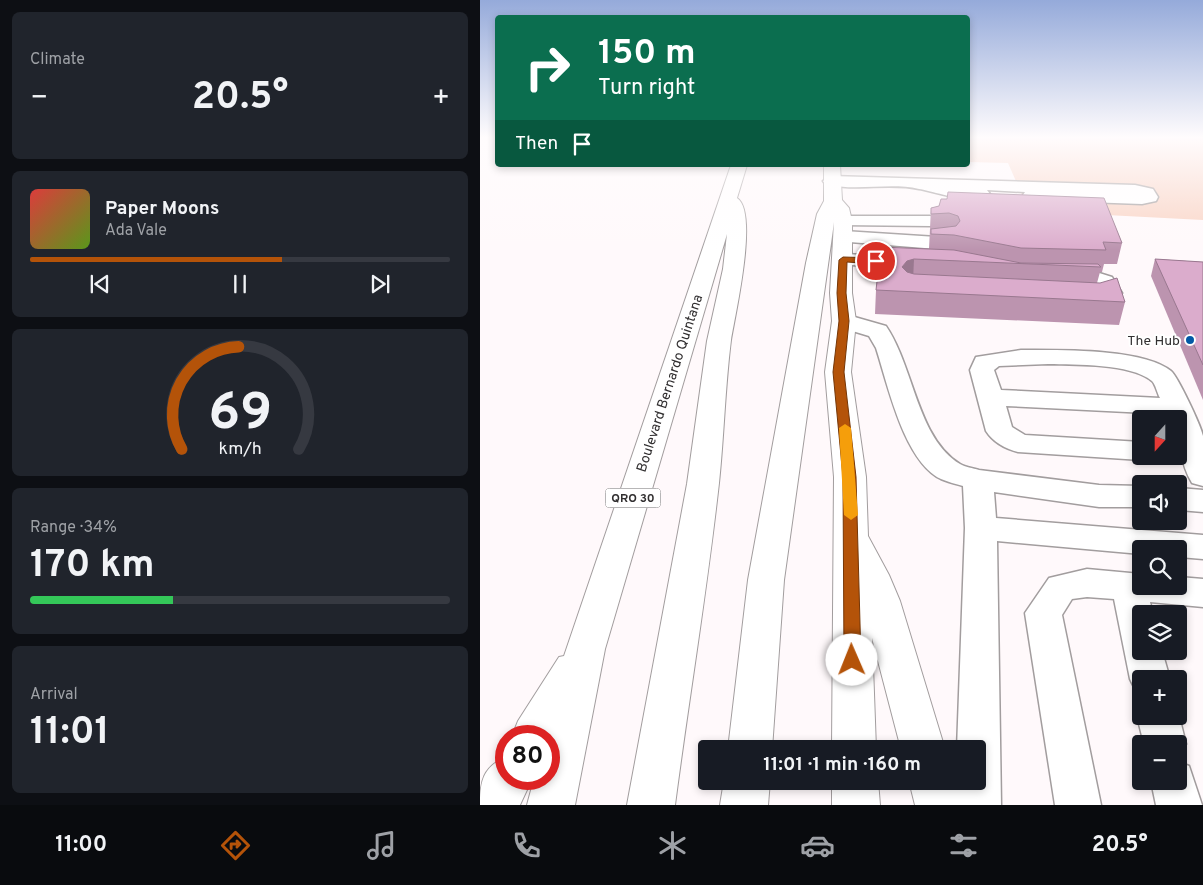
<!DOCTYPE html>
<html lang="en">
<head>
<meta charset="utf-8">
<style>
  :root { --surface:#171b24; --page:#20242c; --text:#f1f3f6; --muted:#9ea1a6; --line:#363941; --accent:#b45309 }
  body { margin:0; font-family:Overpass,sans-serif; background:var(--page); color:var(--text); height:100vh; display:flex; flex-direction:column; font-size:19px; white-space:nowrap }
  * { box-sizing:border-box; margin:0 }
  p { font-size:16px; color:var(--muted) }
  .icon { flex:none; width:28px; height:28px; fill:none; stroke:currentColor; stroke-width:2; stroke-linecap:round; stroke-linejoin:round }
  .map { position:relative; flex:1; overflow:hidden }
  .drawer { display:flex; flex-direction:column; gap:12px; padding:12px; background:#0d0f14; width:480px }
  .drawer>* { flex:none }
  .hud { position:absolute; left:15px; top:15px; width:475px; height:152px; border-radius:5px; box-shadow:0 2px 8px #0003; background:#0b6e4f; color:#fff; overflow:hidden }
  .needle { width:32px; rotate:201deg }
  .fabs { position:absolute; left:652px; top:410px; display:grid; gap:10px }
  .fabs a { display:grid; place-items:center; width:55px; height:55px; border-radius:5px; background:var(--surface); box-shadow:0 2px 8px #0003; font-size:25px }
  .speed { position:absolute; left:15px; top:725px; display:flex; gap:10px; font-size:25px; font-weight:700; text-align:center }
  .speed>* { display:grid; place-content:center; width:65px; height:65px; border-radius:50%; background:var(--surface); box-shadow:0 2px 8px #0003; line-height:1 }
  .speed .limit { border:8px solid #d22; background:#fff; color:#111 }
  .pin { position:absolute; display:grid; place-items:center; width:42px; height:42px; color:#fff; margin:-21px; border:2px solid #fff; border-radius:50%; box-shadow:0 1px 5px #0007 }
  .me { position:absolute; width:55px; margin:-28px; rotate:359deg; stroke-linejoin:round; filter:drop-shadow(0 0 4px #0008) }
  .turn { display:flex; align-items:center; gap:18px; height:105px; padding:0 20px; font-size:22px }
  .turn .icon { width:65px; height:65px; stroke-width:2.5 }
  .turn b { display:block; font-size:35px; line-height:42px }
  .then { display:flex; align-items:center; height:48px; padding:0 20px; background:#0003; gap:10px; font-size:19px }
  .big { font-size:38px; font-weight:700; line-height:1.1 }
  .drawer .card { flex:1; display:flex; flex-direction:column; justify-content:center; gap:8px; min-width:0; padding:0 18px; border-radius:8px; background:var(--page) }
  .drawer .dial { align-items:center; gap:0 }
  .dial svg { height:130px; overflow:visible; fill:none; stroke:var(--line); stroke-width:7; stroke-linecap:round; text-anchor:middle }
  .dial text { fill:var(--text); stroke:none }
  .song { display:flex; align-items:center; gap:15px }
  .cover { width:60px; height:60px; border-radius:8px; background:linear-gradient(135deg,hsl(0 70% 55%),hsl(90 70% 35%)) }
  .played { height:5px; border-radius:2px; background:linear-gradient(90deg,var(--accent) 60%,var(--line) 60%) }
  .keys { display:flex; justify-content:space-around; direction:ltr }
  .heat { display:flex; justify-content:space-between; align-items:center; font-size:28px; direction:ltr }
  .charge { height:8px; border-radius:4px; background:linear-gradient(90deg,#34c759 34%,var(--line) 0) }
  .trip { position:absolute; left:218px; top:740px; width:288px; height:50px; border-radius:5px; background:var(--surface); box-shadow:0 2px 8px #0003; font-weight:700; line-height:50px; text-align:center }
  .menu { display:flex; height:80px; justify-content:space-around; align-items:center; background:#090b0e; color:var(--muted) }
  .menu .icon { width:35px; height:35px }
  .menu .current { color:var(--accent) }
  .menu b { font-size:22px; color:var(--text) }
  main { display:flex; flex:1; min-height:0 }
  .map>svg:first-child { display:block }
  .green { fill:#f9d3c4 }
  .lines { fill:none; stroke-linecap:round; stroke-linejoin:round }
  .minor-casing { stroke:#a29d9e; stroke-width:3 }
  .highway-casing { stroke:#a29d9e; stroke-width:2 }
  .minor { fill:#fff; fill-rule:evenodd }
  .highway { fill:#fff; fill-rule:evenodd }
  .wall { fill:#bc94af }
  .shaded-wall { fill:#99788f }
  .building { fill:#dbaccc; stroke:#99788f }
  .route { fill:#b45309; stroke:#753606 }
  .slow { fill:#f59e0b }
  .poi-dot { fill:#0259a6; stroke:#fff; stroke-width:2 }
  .labels { text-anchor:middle; stroke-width:4; stroke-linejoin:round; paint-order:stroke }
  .shield { fill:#fff; stroke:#6f6d6e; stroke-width:1 }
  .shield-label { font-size:12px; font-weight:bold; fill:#312f30 }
  .poi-label { font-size:14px; fill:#312f30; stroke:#fff; text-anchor:end }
  .street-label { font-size:14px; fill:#312f30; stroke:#fff }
</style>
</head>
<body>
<main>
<section class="drawer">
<div class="card"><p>Climate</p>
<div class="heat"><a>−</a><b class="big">20.5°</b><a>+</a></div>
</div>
<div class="card">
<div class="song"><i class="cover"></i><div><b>Paper Moons</b><p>Ada Vale</p></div></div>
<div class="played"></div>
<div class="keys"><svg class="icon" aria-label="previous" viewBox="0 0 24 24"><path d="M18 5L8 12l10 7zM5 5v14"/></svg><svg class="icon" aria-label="pause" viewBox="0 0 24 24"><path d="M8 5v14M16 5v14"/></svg><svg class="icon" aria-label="next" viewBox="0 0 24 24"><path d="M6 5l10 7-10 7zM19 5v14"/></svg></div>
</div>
<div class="card dial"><svg viewBox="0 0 100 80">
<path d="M14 69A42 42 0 1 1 86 69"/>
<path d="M14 69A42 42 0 0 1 49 6" stroke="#b45309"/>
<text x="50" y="56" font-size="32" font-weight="700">69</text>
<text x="50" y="72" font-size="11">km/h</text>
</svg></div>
<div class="card"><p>Range · 34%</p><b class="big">170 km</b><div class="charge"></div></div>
<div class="card"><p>Arrival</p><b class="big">11:01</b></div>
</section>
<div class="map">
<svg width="723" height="805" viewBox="0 0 723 805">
  <rect width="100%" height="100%" fill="#fff9fb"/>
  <!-- green -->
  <polygon class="green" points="488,137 723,137 723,220 549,211 528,163 488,162"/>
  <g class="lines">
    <!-- minor casing -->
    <g class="minor-casing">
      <g id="minor">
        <path d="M351,176L655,185L673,189L678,197L676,201L662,204L551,200L545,198L543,195L545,192L507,190L510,194C501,208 453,191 439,189C409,182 376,192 345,184L343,181Z"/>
        <polygon points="368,216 450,216 456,217 459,221 456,225 450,226 362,225 359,221 362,217"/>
        <polygon points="364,231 457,237 467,235 474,237 476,241 474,245 457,249 357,241 355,237 357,233"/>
        <polygon points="363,254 435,257 442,259 445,263 442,267 435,269 356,264 353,260 356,256"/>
        <path d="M583,272H616L632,277L642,293C634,304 615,306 603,303L600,298L603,293L619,290L617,285L576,282L573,278L576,274Z"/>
        <path d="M364,314L406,326C434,367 437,438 480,464C485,467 493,468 499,470L619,485L661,486V507H619L514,492L516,518L723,535V559L699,557V549H661V554L517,541L521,805H475L476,781H496V749H477L485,528L483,486C476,484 468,482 461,479C424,461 408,385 396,348L389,336L356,326L353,321L356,316Z"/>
        <path d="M541,350C577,350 663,348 691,371C698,377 721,426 723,436C723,451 723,470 723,486L712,483C700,463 699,441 699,419H689L687,414L526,406L532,427L545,435L661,442V456H672L661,460L538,452C526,449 513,442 506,431L490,370L496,357ZM568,364C595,365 650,363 672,381C676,385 677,393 680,398L521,390L514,370L519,366Z"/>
        <polygon points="699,488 723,490 723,512 699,510"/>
        <polygon points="607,569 661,574 661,586 699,586 699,577 723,579 723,607 670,602 673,614 661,614 661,651 682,651 690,679 661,679 661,693 656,691 650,679 634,599 607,597 592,599 582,615 621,805 575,805 545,613 569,578"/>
        <polygon points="661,708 661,716 699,716 706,744 700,758 699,744 664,744 657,716"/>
        <polygon points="699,762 709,766 722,805 676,805 671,781 699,781"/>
      </g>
    </g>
    <!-- highway casing -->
    <g class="highway-casing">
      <g id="highway">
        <path d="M251,165H267L257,198C279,212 255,315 251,340C245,388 244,436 239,483C227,591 209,698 195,805H147L207,484L227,341L243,269L247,234L125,649L95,805H47L54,779H69V736H32L38,721L79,657L84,656Z"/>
        <polygon points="344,165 360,165 362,200 369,208 372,221 372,293 376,321 371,372 386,477 388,536 409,575 420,601 465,749 421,749 392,638 396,749 352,749 354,477 345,372 352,321 350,293 354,222 304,580 292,749 248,749 268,580 326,263 337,214 344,201"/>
        <path d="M26,757V779H52L40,805H0C0,781 3,767 26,757Z"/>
        <polygon points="244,781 290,781 288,805 240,805"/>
        <polygon points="352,781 398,781 400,805 352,805"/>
        <polygon points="429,781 475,781 483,805 435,805"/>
      </g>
    </g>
    <!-- minor -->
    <use href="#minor" class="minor"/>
    <!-- highway -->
    <use href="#highway" class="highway"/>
  </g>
  <!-- wall -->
  <g class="wall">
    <polygon points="451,208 642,243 637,264 624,264 622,272 620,272 617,283 645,302 639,325 395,314 396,290 401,247 449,249"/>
    <polygon points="675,259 723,262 723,400 671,276"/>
  </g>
  <!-- shaded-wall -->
  <polygon class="shaded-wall" points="434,259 433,281 422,267 427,261"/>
  <!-- building -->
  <g class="building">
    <polygon points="468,192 624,198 642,243 623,242 626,250 541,248 474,235 451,234 451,229 476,226 480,221 478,216 469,213 451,214 451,208 459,206 461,199 467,199"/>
    <polygon points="401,247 474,250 541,263 618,264 621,267 434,259 427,261 422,267 427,272 434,274 620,283 637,278 645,302 396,290"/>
    <polygon points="675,259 723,262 723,365"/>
  </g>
  <!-- sky -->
  <linearGradient id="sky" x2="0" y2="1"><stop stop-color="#95aada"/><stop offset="0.55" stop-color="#fffcfd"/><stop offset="1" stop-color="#fffcfd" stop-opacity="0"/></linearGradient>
  <rect width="723" height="250" fill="url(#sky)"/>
  <!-- route -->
  <polygon class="route" points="363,257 396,258 400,261 396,264 367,262 366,293 369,321 364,372 376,477 381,660 378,665 372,668 366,665 364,660 363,477 353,372 359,321 357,293 359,260"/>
  <!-- slow -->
  <polygon class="slow" points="365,424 371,428 378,515 371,520 364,515 359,428"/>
  <!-- markers -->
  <circle class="poi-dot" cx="710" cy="340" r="5"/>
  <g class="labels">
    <!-- shield labels -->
    <rect class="shield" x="125.5" y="488.5" width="55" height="19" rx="4"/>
    <g class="shield-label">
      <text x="153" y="502">QRO 30</text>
    </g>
    <!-- poi labels -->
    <g class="poi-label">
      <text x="700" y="345">The Hub</text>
    </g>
    <!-- street labels -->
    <g class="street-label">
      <text transform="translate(189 383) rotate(-72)" y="5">Boulevard Bernardo Quintana</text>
    </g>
  </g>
</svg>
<div class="fabs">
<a><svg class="needle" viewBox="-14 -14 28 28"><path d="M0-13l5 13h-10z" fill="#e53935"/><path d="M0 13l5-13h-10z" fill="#9ea1a6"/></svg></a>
<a><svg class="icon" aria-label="sound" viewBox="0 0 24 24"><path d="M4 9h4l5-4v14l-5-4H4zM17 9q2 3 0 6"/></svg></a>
<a><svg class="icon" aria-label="search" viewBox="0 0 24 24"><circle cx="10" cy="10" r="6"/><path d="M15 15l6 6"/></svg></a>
<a><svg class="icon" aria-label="layers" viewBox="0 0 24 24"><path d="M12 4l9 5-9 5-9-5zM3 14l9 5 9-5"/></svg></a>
<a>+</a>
<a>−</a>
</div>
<div class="speed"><div class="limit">80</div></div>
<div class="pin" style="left:396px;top:261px;background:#d93025"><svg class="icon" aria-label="arrive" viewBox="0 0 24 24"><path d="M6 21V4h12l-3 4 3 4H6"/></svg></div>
<svg class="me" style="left:372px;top:660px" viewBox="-20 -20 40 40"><circle r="19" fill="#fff"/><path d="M0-13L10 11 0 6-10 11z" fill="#b45309"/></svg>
<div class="trip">11:01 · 1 min · 160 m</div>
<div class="hud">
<div class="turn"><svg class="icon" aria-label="right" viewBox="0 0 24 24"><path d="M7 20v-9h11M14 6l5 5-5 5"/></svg><div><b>150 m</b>Turn right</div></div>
<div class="then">Then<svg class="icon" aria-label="arrive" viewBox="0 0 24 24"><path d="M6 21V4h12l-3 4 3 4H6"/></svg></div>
</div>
</div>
</main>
<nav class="menu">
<b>11:00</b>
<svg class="icon current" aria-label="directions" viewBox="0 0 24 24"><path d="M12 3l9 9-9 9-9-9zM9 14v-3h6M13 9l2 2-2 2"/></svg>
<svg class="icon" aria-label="music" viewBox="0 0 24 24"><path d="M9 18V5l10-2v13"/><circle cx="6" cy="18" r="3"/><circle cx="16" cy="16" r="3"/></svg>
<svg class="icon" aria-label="phone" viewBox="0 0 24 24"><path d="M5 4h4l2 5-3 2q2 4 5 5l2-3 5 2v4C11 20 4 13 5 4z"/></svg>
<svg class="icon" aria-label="climate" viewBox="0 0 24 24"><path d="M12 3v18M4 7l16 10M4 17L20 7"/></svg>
<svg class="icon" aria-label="car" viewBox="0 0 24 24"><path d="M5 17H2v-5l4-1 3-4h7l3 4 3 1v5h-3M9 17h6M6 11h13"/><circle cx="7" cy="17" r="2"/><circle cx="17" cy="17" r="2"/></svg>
<svg class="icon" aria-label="filters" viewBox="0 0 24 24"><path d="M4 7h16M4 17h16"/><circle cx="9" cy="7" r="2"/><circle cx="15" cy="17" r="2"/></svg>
<b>20.5°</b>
</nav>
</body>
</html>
